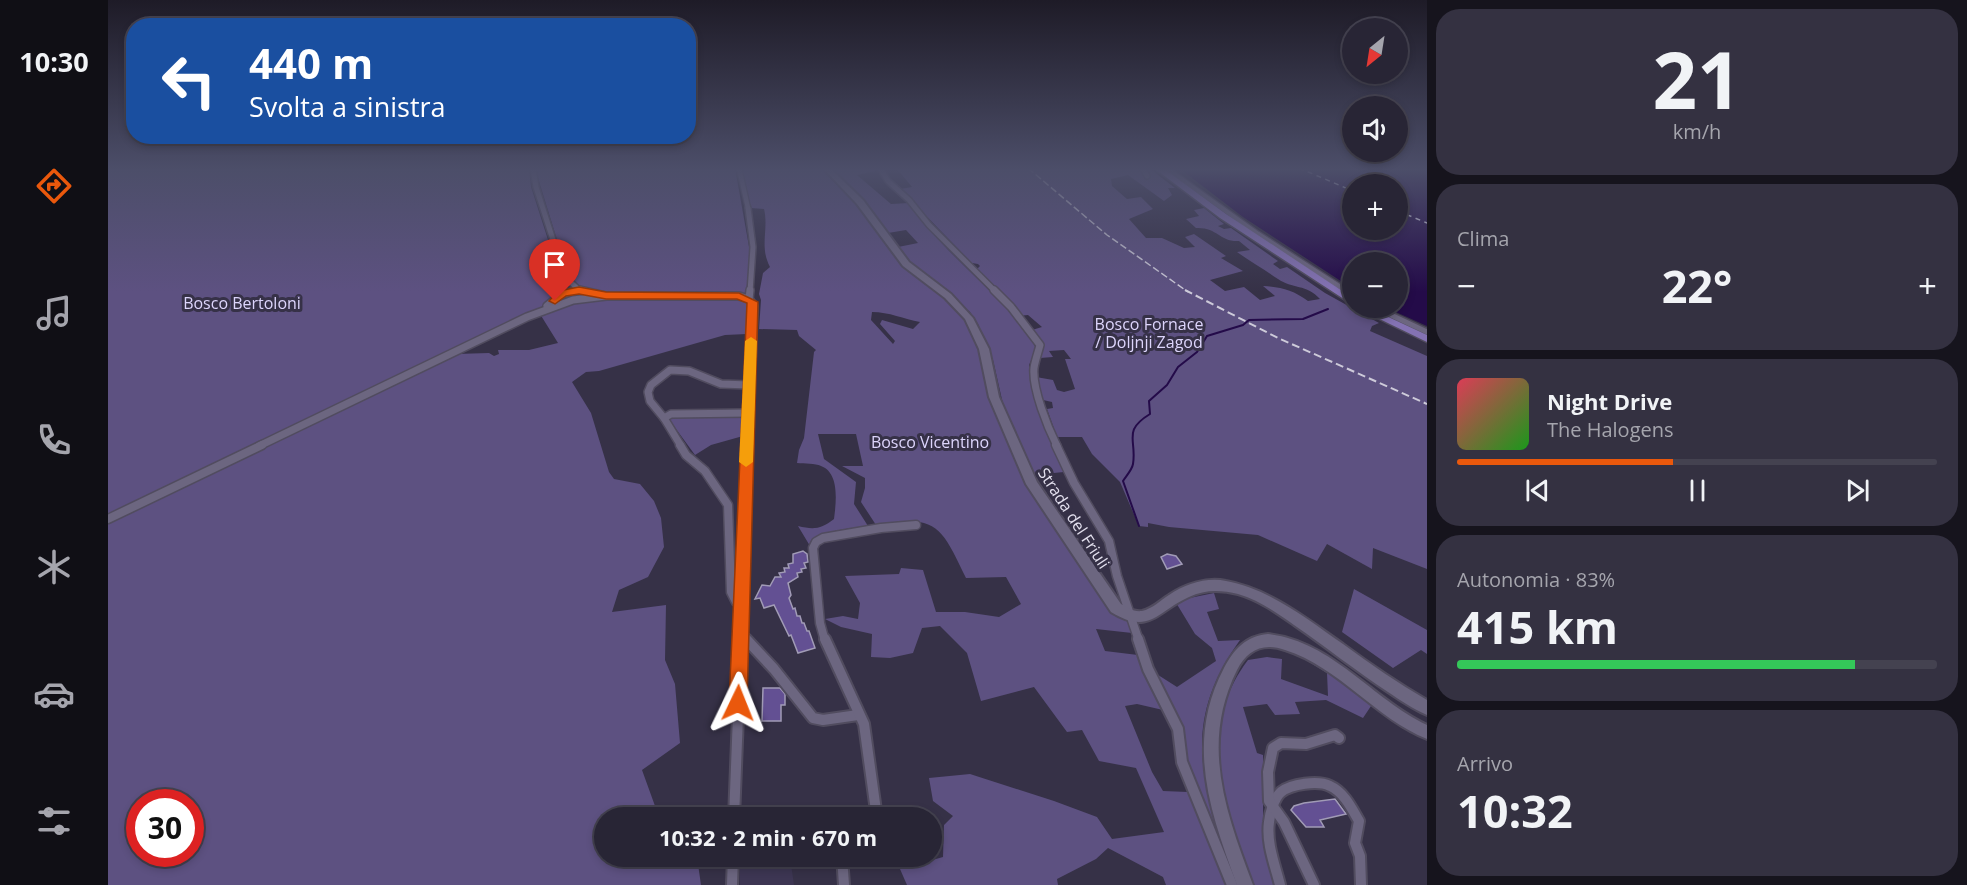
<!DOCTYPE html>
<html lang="it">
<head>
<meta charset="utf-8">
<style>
  :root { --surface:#282535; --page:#343141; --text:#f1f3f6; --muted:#a5a5ad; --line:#444250; --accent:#ea580c }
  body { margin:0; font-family:"Open Sans",sans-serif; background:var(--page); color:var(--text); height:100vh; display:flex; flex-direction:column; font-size:22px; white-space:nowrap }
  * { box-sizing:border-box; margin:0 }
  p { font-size:20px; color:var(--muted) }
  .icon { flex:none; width:33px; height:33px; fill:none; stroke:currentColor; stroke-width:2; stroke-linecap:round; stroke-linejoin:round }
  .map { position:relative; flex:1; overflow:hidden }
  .details { display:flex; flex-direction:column; gap:9px; padding:9px; background:#16141d; width:540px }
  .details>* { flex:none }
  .guide { position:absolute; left:18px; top:18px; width:570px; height:126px; border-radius:24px; box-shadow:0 3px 9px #0003,0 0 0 2px var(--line); background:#1a4fa0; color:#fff; overflow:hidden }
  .needle { width:39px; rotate:210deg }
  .tools { position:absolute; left:1234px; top:18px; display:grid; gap:12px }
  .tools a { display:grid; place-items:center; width:66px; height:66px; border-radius:50%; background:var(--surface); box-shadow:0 3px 9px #0003,0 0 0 2px var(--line); font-size:30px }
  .speed { position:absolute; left:18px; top:789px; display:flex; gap:12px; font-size:30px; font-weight:700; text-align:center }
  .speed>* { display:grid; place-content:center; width:78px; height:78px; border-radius:50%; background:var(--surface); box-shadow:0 3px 9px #0003,0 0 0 2px var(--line); line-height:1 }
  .speed .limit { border:9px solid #d22; background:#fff; color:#111 }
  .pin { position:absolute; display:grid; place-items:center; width:51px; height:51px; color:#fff; margin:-62px -26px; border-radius:50% 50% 50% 0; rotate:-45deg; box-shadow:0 0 6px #0007 }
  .pin .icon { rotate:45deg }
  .me { position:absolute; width:66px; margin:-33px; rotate:2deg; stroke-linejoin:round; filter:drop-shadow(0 0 4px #0008) }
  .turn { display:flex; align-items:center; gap:21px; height:126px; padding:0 24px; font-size:27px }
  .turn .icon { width:78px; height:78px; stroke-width:2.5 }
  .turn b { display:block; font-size:42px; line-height:51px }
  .big { font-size:45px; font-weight:700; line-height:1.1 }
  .details .tile { flex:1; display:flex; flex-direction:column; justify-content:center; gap:9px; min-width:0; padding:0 21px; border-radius:24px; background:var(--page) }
  .details .dial { align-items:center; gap:0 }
  .dial b { font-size:78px; line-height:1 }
  .song { display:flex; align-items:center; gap:18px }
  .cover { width:72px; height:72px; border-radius:9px; background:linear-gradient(135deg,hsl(350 70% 55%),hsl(120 70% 35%)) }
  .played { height:6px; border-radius:3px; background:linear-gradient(90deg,var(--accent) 45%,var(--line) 45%) }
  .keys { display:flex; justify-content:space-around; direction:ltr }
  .heat { display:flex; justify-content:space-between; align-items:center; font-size:33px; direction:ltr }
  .charge { height:9px; border-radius:4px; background:linear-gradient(90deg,#34c759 83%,var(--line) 0) }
  .trip { position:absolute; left:486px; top:807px; width:348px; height:60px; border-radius:30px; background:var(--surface); box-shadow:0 3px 9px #0003,0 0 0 2px var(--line); font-weight:700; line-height:60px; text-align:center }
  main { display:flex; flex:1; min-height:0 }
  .menu { display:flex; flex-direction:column; width:108px; justify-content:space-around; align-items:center; background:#100f15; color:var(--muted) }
  .menu .icon { width:42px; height:42px }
  .menu .current { color:var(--accent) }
  .menu b { font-size:27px; color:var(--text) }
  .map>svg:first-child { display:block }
  .built { fill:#3d3653 }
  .green { fill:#5d5181; fill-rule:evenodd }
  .water { fill:#240b49; fill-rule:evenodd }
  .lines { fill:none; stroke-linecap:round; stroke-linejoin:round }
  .stream { stroke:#240b49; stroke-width:2 }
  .ferry { stroke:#e3dff3; stroke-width:1.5; stroke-dasharray:5 4.5; stroke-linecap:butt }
  .building { fill:#635093; stroke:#a19bb6; stroke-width:1.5 }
  .pedestrian-far1-casing { stroke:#514c5f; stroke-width:7 }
  .pedestrian-casing { stroke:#514c5f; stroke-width:8 }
  .minor-far3-casing { stroke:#514c5f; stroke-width:8 }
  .minor-far2-casing { stroke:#514c5f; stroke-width:10 }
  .minor-far1-casing { stroke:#514c5f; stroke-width:11 }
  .minor-casing { stroke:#514c5f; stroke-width:14 }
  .secondary-casing { stroke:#514c5f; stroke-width:4 }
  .primary-casing { stroke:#514c5f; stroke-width:3 }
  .pedestrian-far1 { stroke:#6c6680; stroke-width:4.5 }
  .pedestrian { stroke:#6c6680; stroke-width:5 }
  .minor-far3 { stroke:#6c6680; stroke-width:5 }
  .minor-far2 { stroke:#6c6680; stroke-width:7 }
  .minor-far1 { stroke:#6c6680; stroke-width:8 }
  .minor { stroke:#6c6680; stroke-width:10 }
  .secondary { fill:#6c6680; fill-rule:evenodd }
  .primary { fill:#8472b3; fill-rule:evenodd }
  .rail-far1 { stroke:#cdcad9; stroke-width:1.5; stroke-dasharray:7 3; stroke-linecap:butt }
  .rail { stroke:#cdcad9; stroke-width:2; stroke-dasharray:8 4; stroke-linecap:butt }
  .route { fill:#ea580c; stroke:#983908; stroke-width:1.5 }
  .slow { fill:#f59e0b }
  .labels { text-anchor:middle; stroke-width:6; stroke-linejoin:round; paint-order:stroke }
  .park-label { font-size:16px; fill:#ddd5fc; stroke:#363147 }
  .street-label { font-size:16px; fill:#e4e1ef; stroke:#363147 }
</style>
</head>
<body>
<main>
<nav class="menu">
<b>10:30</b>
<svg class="icon current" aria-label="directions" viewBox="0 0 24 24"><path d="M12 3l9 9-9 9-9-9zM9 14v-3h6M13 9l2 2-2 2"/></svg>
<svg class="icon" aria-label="music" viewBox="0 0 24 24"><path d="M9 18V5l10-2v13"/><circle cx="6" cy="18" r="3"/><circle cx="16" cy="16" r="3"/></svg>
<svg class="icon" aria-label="phone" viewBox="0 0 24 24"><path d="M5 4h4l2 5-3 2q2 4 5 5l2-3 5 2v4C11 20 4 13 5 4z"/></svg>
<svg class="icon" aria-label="climate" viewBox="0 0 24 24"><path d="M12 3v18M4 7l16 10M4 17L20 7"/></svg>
<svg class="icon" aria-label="car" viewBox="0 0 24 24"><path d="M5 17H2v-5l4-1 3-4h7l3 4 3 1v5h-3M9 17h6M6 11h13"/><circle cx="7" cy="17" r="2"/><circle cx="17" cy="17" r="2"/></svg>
<svg class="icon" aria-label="filters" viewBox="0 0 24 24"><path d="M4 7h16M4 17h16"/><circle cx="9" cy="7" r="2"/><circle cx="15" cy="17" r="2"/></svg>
</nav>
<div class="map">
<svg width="1319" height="885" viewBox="0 0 1319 885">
  <rect width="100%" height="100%" fill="#363147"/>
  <!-- built -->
  <polygon class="built" points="632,857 682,857 686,885 632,885"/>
  <!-- green -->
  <g class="green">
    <polygon points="0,168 421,168 423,187 453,280 453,290 438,305 430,309 0,514"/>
    <polygon points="427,168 627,168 643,258 640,294 499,294 476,290 461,279"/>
    <path d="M634,168H712L761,217L769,230L849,308L860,324L878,368L882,401L915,473L1020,620L1024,633L988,629L997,651L1030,655L1055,710L1029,704L1017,706L1044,772L1055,791L1080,792L1118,885H1058L1055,877L1000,848L988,859L949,879L950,885H799L792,869L835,857L836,825L845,816L825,801L821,778L862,774L946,801L989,817L1004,839L1056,832L1028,768L991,761L974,730L959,732L926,687L873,701L859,653L832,626L814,628L805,653L782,658L763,657L764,634L733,627L717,619L735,616L750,619L752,603L737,576L791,574L793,568L815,570L828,612H857L891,617L913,604L898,577L858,578C833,526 829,514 768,525L753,502L757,488V478L734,466H755L748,434H710L716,459L748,482L746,504L760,526C742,529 711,529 702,546L690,526C706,530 713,529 726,519C728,503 732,473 713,466C707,463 697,464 689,463L691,450L696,438L706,352L708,350L691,336L689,330L651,329L653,300L651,294L655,273L662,267C651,246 661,230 656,209L643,208ZM764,312C781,312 796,319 812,322L805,329L774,320L772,324L787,341L785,344L763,320Z"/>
    <path d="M721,168H770L771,170L749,175L783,204L801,203C827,242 866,273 898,308C909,321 922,333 928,349L921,365L931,413L956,472L925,475L895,404L885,360L870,324L862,312L809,271L790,247L810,243L798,230L780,233L762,208Z"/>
    <path d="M775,168H1032L1041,177L1037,168H1041L1067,188H1060L1064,195L1056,201L1020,175L1003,179L1004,186L1019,199L1033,197L1045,209L1021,219L1038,238H1054L1076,248L1087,247L1077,237L1086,234L1118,256L1113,258L1135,271L1102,280L1117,291L1136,287L1152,300L1167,296L1155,286C1173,287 1185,290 1200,301L1212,299C1199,284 1184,289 1170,279C1157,270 1143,262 1129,252L1142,250L1131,241C1111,242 1110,227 1088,228L1078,219L1091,216L1086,210L1096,208L1116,224L1110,226L1116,229L1123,228L1170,261L1165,264L1172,269L1179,267L1217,293L1271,323L1264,326L1262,331L1319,356V569L1265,548L1264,569L1219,544L1209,561L1150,535L1061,527L1040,523V527L1031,526L1012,482L984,454L974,437H949L939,409L945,408L944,402L935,400L928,377L945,380L949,390L956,392L967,389L957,359H963L956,350L941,351L945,357L932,358L935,346L924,330L934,327L920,315L910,316L902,302L869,269L872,266L870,264L864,263L792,189L804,187L790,170H777Z"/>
    <path d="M497,298H627L639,302L642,306L639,334L617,335L491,371L478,372L464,382L483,413L501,472L506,479L532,484L546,501L553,518L556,547L540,577L511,590L504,612L558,605L557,660L567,684L572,743L534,770L551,817L496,818V856L589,857L593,885H0V522L348,354L381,353L386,356L391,354L390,350H421L450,343L432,314L469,302ZM32,802H82V854H32Z"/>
    <polygon points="633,414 635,436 603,445 587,455 560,418"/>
    <polygon points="1246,589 1319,630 1319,654 1313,650 1285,668 1234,632"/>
    <path d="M1106,593L1111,609L1099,612L1110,641L1132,640C1068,729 1097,793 1131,885H1128L1081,766L1075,735L1064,704L1047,673L1069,687L1108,661L1104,648L1087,634L1067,601Z"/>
    <path d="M1160,645C1204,658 1229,677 1265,703L1255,718L1218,700L1187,702L1192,714L1167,715L1159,704L1135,707L1149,753L1155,755V833L1166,885H1144C1116,813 1087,729 1140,660L1159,657L1174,659L1173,679L1220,696L1219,673C1199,661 1173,642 1149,650Z"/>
  </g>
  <!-- water -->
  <path class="water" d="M1071,168H1319V326L1279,308H1290V262H1245V289L1135,217ZM1245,184H1290V230H1245Z"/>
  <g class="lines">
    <!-- stream -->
    <path class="stream" d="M1031,526L1015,481C1018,476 1024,470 1025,464C1029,440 1014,431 1042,414L1041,401L1059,385L1070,367L1089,352L1099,336L1135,325L1141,320L1195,319L1220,309"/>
    <!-- ferry -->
    <g class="ferry">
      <polyline points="1191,168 1245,191"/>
      <polyline points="1290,211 1319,223"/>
    </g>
  </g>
  <!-- building -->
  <g class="building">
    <polygon points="695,551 699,554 700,562 696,563 698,568 693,569 694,572 689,573 690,577 680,583 683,595 681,598 685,609 687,608 689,616 692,616 694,623 696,623 699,631 701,631 707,648 690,653 683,635 681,636 666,605 656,608 652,598 647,599 654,585 662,586 667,577 673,577 671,573 677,572 676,568 681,568 680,564 685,563 685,554"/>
    <polygon points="1059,554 1068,556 1074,564 1059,569 1053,557"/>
    <polygon points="655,688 672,688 677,694 677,705 673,705 673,721 654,721"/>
    <polygon points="1227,799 1238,814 1212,820 1216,827 1198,827 1183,810 1186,806 1196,803"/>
  </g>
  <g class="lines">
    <!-- pedestrian-far1 casing -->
    <g class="pedestrian-far1-casing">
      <g id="pedestrian-far1">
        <polyline points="631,168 640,208"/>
        <polyline points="1058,168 1150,234 1240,292"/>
      </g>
    </g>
    <!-- pedestrian casing -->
    <g class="pedestrian-casing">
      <g id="pedestrian">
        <polyline points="1238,290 1245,295"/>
        <polyline points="1268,308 1319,332"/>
      </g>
    </g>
    <!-- minor-far3 casing -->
    <g class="minor-far3-casing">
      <g id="minor-far3">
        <polyline points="425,168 428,187 457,277 471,290"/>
        <polyline points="772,168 780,181 801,200 821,225 888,292"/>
        <polyline points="1035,168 1039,176"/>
        <polyline points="640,208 645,247 642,292"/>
        <polyline points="463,292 471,290 479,292"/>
      </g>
    </g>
    <!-- minor-far2 casing -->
    <g class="minor-far2-casing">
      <g id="minor-far2">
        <polyline points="472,290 498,296 631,296 641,299"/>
        <path d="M886,290L903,307L932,345C930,353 927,361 926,368C924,389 940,428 949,446"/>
        <polyline points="641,299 642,290"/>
        <polyline points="439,306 454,294 470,290"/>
        <polyline points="556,418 563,414 640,413"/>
        <polyline points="151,446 419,317 465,300 498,296"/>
        <polyline points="573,446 556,418 542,401 540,392 543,385 562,370 581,371 613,384 641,385"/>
        <polyline points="641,446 646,306 641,299"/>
      </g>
    </g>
    <!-- minor-far1 casing -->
    <g class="minor-far1-casing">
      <g id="minor-far1">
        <polyline points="572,445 578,455 597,471 620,505 623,592 628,602 634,606"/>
        <polyline points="948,445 966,483 1001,541 1009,576 1031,641"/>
        <polyline points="0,519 154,445"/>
        <polyline points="633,634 640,641"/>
        <polyline points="633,641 641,445"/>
        <polyline points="717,641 712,623 705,548 708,542 715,538 773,528 808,525"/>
      </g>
    </g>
    <!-- minor casing -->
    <g class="minor-casing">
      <g id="minor">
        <polyline points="638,639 666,669 705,718 715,720 750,715"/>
        <polyline points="717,639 756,724 769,818"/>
        <polyline points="1030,639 1040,669 1070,729 1074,762 1124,885"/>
        <polyline points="626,818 633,639"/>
        <polyline points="734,856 736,885"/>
        <polyline points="624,885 625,856"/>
        <path d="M1172,885C1167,865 1158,843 1161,822C1162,813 1166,798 1173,792C1183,784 1210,780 1222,786C1236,792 1244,809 1251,821L1247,843L1252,856L1253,885"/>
        <polyline points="1206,885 1176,822 1161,801 1160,772 1165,748 1173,743 1198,744 1227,735 1231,738"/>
      </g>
    </g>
    <!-- secondary casing -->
    <g class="secondary-casing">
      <g id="secondary">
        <path d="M715,168H722L755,200L801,262L843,294L865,318L881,349L891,397L929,482L1013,604C1020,608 1025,612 1034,611C1044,609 1053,600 1061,595C1077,584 1099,577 1118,581C1162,589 1199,619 1235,644C1262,664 1290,683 1319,700V715C1305,709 1292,700 1280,692C1248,671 1218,647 1186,625C1169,613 1151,600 1130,594C1114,590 1097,589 1081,597C1049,611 1042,636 1003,612L918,484L881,397L871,349L857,319L837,298L795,266L749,204Z"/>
        <path d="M1160,634C1224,641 1264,699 1319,725V739C1267,718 1231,667 1177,650C1155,642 1139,650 1129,670C1092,744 1118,813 1145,885H1129C1102,812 1077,742 1116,668C1126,649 1138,636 1160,634Z"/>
      </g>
    </g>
    <!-- primary casing -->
    <g class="primary-casing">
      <g id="primary">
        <polygon points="1046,168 1055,168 1118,214 1245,298 1245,305 1112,218"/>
        <polygon points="1249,308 1261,308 1319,335 1319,342"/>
      </g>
    </g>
    <!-- pedestrian-far1 -->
    <use href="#pedestrian-far1" class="pedestrian-far1"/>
    <!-- pedestrian -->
    <use href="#pedestrian" class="pedestrian"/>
    <!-- minor-far3 -->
    <use href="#minor-far3" class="minor-far3"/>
    <!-- minor-far2 -->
    <use href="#minor-far2" class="minor-far2"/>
    <!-- minor-far1 -->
    <use href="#minor-far1" class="minor-far1"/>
    <!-- minor -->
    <use href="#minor" class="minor"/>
    <!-- secondary -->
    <use href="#secondary" class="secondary"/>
    <!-- primary -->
    <use href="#primary" class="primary"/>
    <!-- rail-far1 -->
    <polyline class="rail-far1" points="920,168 999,235 1080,292"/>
    <!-- rail -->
    <polyline class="rail" points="1077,290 1170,338 1319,404"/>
  </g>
  <!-- sky -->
  <linearGradient id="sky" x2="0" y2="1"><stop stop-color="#1e1b27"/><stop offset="0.58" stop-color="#4c4e69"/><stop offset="1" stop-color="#4c4e69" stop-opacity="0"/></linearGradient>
  <rect width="1319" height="292" fill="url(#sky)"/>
  <!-- route -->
  <polygon class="route" points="471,287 498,292 631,293 650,302 639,703 637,709 630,712 624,709 621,703 639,303 629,299 498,299 471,294 458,296 447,304 441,301 450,291"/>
  <!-- slow -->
  <polygon class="slow" points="643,337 649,341 645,462 638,467 631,462 637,341"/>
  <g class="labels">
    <!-- park labels -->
    <g class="park-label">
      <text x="134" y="309">Bosco Bertoloni</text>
      <text x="1041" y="330">Bosco Fornace<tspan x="1041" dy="18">/ Doljnji Zagod</tspan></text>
      <text x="822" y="448">Bosco Vicentino</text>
    </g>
    <!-- street labels -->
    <g class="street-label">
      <text transform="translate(966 518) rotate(57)" y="6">Strada del Friuli</text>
    </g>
  </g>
</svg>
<div class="tools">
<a><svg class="needle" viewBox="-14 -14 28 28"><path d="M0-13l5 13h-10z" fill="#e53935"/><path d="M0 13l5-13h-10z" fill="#a5a5ad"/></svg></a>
<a><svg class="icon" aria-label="sound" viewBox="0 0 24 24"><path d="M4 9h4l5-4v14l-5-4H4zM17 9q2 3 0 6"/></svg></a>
<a>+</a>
<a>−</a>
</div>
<div class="speed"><div class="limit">30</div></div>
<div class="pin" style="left:447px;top:301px;background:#d93025"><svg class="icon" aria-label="arrive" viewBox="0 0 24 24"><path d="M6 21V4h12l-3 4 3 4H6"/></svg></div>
<svg class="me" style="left:630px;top:703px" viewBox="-20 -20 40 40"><path d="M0-17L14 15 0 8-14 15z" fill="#ea580c" stroke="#fff" stroke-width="4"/></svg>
<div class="trip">10:32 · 2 min · 670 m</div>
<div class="guide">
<div class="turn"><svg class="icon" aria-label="left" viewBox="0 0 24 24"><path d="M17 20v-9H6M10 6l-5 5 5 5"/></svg><div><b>440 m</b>Svolta a sinistra</div></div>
</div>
</div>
<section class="details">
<div class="tile dial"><b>21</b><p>km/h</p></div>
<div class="tile"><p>Clima</p>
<div class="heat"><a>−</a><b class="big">22°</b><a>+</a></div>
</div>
<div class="tile">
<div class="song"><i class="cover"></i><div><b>Night Drive</b><p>The Halogens</p></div></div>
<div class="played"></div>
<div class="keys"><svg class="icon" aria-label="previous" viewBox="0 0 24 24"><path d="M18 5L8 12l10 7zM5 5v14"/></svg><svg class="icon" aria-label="pause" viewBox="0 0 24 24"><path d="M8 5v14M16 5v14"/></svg><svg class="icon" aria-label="next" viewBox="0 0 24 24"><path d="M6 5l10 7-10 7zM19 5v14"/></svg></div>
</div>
<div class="tile"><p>Autonomia · 83%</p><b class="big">415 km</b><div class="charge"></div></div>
<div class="tile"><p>Arrivo</p><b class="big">10:32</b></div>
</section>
</main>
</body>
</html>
